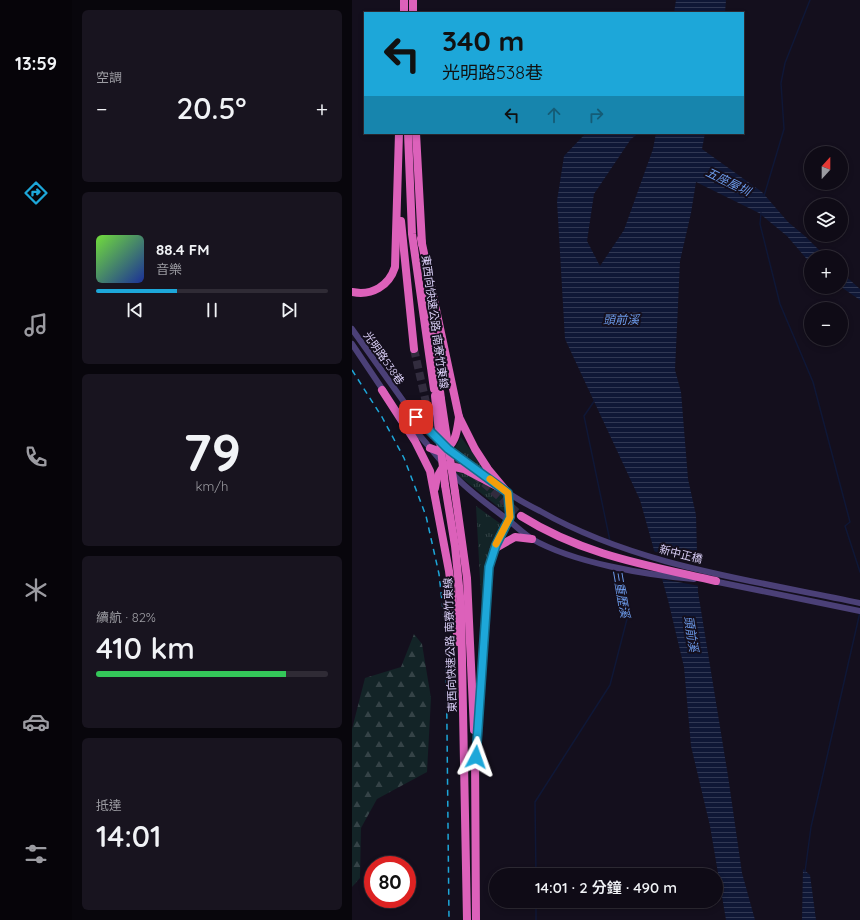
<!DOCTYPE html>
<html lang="zh-TW">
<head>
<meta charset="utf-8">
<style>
  :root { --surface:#0f0b16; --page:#18141f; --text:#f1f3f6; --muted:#9b9ba1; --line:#2f2b35; --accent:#1da7d9 }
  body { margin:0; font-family:Quicksand,"Noto Sans TC",sans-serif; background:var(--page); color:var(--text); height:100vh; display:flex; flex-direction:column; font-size:15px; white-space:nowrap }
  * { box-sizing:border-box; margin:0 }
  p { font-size:13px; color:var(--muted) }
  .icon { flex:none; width:22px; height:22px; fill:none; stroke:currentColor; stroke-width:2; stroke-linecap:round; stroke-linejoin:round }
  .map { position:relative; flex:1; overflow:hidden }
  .side { display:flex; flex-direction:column; gap:10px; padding:10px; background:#08060c; width:280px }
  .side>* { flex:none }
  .guide { position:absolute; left:12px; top:12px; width:380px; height:122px; border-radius:0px; box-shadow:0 2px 6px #0003,0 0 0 1px var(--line); background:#1da7d9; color:#111; overflow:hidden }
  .needle { width:26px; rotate:21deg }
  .controls { position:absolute; left:452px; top:146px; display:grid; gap:8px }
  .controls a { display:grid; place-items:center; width:44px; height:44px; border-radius:50%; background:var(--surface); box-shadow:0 2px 6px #0003,0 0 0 1px var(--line); font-size:20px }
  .speed { position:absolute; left:12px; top:856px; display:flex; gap:8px; font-size:20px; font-weight:700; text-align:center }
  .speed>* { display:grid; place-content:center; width:52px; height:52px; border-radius:50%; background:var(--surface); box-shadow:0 2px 6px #0003,0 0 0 1px var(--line); line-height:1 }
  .speed .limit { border:6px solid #d22; background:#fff; color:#111 }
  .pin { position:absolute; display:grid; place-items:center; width:34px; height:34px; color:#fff; margin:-17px; border-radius:8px; box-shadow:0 2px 6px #0006 }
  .me { position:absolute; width:44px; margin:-22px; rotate:4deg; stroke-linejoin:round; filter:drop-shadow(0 0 3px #0008) }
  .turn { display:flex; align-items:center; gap:14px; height:84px; padding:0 12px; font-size:18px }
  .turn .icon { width:52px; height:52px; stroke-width:2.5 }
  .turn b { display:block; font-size:28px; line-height:34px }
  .lanes { display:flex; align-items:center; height:38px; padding:0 12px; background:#0003; justify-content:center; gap:20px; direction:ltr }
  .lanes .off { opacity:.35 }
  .big { font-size:30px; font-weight:600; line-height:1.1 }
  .side .tile { flex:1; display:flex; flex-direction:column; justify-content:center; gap:6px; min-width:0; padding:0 14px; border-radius:6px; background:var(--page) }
  .side .dial { align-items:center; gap:0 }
  .dial b { font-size:52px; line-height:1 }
  .song { display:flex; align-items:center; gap:12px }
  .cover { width:48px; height:48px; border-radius:6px; background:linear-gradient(135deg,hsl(100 70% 55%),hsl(230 70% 35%)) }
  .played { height:4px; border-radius:2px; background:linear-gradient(90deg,var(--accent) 35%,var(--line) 35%) }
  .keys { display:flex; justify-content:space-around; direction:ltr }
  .heat { display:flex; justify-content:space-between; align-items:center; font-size:22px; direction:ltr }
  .charge { height:6px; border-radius:3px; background:linear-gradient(90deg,#34c759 82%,var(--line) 0) }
  .trip { position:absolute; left:137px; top:868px; width:234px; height:40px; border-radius:20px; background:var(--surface); box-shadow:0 2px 6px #0003,0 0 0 1px var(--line); font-weight:600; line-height:40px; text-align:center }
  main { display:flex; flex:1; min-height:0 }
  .tab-bar { display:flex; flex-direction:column; width:72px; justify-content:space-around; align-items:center; background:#060409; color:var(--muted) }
  .tab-bar .icon { width:28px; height:28px }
  .tab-bar .selected { color:var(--accent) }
  .tab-bar b { font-size:18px; color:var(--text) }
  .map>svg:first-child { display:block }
  .grass { fill:url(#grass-tufts) }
  .forest { fill:url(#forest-firs) }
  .water { fill:url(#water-rules) }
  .pier { fill:#140f1d }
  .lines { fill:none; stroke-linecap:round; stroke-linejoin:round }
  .stream { stroke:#0f1736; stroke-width:1.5 }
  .trunk-tunnel { stroke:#322c3e; stroke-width:8; stroke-dasharray:8 4; stroke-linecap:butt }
  .tertiary { stroke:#4b4077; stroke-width:6 }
  .trunk { stroke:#dc61ba; stroke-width:8 }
  .rail { stroke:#1da7d9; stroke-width:1.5; stroke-dasharray:6 5; stroke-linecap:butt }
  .trunk-bridge { stroke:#dc61ba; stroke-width:8 }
  .route-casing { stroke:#136d8d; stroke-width:10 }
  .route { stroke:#1da7d9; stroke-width:7 }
  .slow { stroke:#f59e0b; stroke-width:7 }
  .labels { text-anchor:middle; stroke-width:4; stroke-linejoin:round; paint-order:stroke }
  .street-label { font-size:11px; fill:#dcd1f9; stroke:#140f1d }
  .water-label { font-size:12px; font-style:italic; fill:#6d9cec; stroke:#140f1d }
</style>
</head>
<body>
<main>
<nav class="tab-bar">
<b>13:59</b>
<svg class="icon selected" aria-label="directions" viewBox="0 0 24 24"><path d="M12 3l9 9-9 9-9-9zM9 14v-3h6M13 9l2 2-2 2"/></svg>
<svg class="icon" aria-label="music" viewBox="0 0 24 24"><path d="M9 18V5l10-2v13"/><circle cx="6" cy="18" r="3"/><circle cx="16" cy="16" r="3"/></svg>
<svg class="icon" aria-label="phone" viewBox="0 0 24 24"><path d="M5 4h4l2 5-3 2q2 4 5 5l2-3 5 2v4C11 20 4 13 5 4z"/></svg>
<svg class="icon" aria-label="climate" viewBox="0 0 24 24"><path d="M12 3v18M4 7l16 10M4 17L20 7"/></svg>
<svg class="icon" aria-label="car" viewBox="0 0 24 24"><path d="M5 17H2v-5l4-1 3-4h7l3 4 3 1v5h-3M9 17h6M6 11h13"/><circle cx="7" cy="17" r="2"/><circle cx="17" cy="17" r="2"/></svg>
<svg class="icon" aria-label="filters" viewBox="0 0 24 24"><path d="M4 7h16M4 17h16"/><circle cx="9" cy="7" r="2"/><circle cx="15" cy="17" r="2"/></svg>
</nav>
<section class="side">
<div class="tile"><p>空調</p>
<div class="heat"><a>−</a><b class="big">20.5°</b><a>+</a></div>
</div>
<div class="tile">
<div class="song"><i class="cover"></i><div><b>88.4 FM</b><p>音樂</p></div></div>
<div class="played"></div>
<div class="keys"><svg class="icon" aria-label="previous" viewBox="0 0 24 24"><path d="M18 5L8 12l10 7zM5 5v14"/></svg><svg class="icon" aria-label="pause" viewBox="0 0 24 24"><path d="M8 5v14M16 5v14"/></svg><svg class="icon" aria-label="next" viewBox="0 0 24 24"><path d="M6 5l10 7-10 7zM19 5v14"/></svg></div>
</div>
<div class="tile dial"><b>79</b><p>km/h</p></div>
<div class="tile"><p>續航 · 82%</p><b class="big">410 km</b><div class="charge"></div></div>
<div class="tile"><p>抵達</p><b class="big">14:01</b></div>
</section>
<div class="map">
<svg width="508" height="920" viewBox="0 0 508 920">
  <defs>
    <pattern id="grass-tufts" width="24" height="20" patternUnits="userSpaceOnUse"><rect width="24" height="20" fill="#132427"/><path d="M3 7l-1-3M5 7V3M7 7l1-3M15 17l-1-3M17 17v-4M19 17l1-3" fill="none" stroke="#354347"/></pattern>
    <pattern id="forest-firs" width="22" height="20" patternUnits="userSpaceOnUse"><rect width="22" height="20" fill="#132427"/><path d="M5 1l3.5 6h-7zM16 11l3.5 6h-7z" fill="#354347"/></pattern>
    <pattern id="water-rules" width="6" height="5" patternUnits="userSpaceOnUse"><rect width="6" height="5" fill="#0f1736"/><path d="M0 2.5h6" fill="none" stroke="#313854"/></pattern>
  </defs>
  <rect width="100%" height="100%" fill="#140f1d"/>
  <!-- grass -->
  <g class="grass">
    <polygon points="109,437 133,470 102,450"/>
    <polygon points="97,468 113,473 152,496 154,513"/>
    <polygon points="124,506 149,524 135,567 130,616"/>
  </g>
  <!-- forest -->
  <polygon class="forest" points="62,634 70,644 79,698 75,772 25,799 9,828 8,878 0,887 0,729 13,678 49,667"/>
  <!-- water -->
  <g class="water">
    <polygon points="324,0 374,0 373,13 322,13"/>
    <polygon points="234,133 287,133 279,139 242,194 235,241 248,266 272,230 301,149 304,133 353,133 350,149 410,192 436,222 454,237 474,257 459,257 459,264 435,236 407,213 344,182 339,213 328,261 323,370 329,392 336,479 344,515 346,592 376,776 390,873 403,920 374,920 358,826 339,746 332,667 316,600 288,500 213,339 205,201 212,156"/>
    <polygon points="489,272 508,289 508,300 489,287"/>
    <polygon points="451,869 458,875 464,920 450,920"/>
  </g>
  <!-- pier -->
  <polygon class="pier" points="300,551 347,562 348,586 309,579"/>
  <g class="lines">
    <!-- stream -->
    <g class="stream">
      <polyline points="412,196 432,129 429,83 433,63 458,0"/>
      <polyline points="409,213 408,224 428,304 461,382 498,522 493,526 508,572"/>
      <polyline points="243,400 232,416 258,541"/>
      <polyline points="453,872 459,827 508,612"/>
      <polyline points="184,875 183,802 258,685 275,619 265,570"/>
      <polyline points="184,901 184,920"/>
    </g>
    <!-- trunk-tunnel -->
    <g class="trunk-tunnel">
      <polyline points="62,349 82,438"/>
      <polyline points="96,451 169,516"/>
    </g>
    <!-- tertiary -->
    <g class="tertiary">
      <polyline points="0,329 57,409 89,442"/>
      <polyline points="0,344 33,393"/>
      <polyline points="47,411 90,462"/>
      <polyline points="95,449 138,480"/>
      <path d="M100,473C117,492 137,505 156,520C164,526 172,534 180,539C222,563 294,575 342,579"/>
      <path d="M154,491C164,499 176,505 188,511C285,566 400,580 508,603"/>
      <polyline points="361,581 508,611"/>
    </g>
    <!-- trunk -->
    <g class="trunk">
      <polyline points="52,0 52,13"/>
      <polyline points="61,0 61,13"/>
      <polyline points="56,133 60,234 82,389"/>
      <polyline points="64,133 70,244"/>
      <polyline points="49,221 62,349"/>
      <polyline points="69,239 107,417 123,449 136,469 156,493 158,517 144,545 137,567 124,757"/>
      <polyline points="75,289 89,399"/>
      <path d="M0,292C20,296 37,286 43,267L47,133"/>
      <polyline points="30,390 63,441 78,471 97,571 106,642"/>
      <path d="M78,448L89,452C104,446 105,431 107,417"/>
      <polyline points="93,485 103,546 109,606 115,920"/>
      <path d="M83,488C84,479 86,472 93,465L112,469L152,490"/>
      <polyline points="103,492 115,578 122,730"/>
      <path d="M169,516C231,555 294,565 364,581"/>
      <polyline points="142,549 163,537 180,539"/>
      <polyline points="123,752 124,920"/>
    </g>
    <!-- rail -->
    <polyline class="rail" points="0,370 30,417 52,458 74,516 87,574 94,636 97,920"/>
    <!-- trunk-bridge -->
    <g class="trunk-bridge">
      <polyline points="83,396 93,485"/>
      <polyline points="89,399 103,492"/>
    </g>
  </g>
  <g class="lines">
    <!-- route casing -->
    <g class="route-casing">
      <polyline id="route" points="64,417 96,449 156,493 158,517 144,545 137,567 124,757"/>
    </g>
    <!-- route -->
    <use href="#route" class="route"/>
    <!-- slow -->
    <polyline class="slow" points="138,479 156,493 158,517 144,544"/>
  </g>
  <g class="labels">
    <!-- street labels -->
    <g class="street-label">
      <text transform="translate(83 322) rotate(82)" y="4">東西向快速公路 南寮竹東線</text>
      <text transform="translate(32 358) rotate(55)" y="4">光明路538巷</text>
      <text transform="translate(329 554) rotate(14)" y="4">新中正橋</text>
      <text transform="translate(98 645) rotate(-92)" y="4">東西向快速公路 南寮竹東線</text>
    </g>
    <!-- water labels -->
    <g class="water-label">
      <text transform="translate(376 182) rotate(26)" y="4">五座屋圳</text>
      <text x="269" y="324">頭前溪</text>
      <text transform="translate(269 594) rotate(80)" y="4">三重歷溪</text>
      <text transform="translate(339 634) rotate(81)" y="4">頭前溪</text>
    </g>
  </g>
</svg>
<div class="controls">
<a><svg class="needle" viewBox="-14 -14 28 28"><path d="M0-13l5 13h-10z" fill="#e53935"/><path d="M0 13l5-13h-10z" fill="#9b9ba1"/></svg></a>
<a><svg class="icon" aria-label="layers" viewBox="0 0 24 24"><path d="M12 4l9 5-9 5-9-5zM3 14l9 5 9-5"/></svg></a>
<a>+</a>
<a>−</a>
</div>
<div class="speed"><div class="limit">80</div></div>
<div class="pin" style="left:64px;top:417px;background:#d93025"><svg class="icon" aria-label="arrive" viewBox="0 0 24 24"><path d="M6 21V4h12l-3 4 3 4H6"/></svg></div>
<svg class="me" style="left:124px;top:757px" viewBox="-20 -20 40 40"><path d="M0-17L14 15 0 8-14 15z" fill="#1da7d9" stroke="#fff" stroke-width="4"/></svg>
<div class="trip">14:01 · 2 分鐘 · 490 m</div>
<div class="guide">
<div class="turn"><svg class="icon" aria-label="left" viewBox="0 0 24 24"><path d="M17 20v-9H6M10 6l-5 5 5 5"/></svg><div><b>340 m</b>光明路538巷</div></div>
<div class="lanes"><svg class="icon" aria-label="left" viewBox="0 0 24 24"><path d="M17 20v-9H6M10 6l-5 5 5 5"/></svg><svg class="icon off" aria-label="ahead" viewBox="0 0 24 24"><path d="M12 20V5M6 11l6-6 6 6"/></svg><svg class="icon off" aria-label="right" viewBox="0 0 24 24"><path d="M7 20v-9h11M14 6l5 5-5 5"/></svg></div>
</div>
</div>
</main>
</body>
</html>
